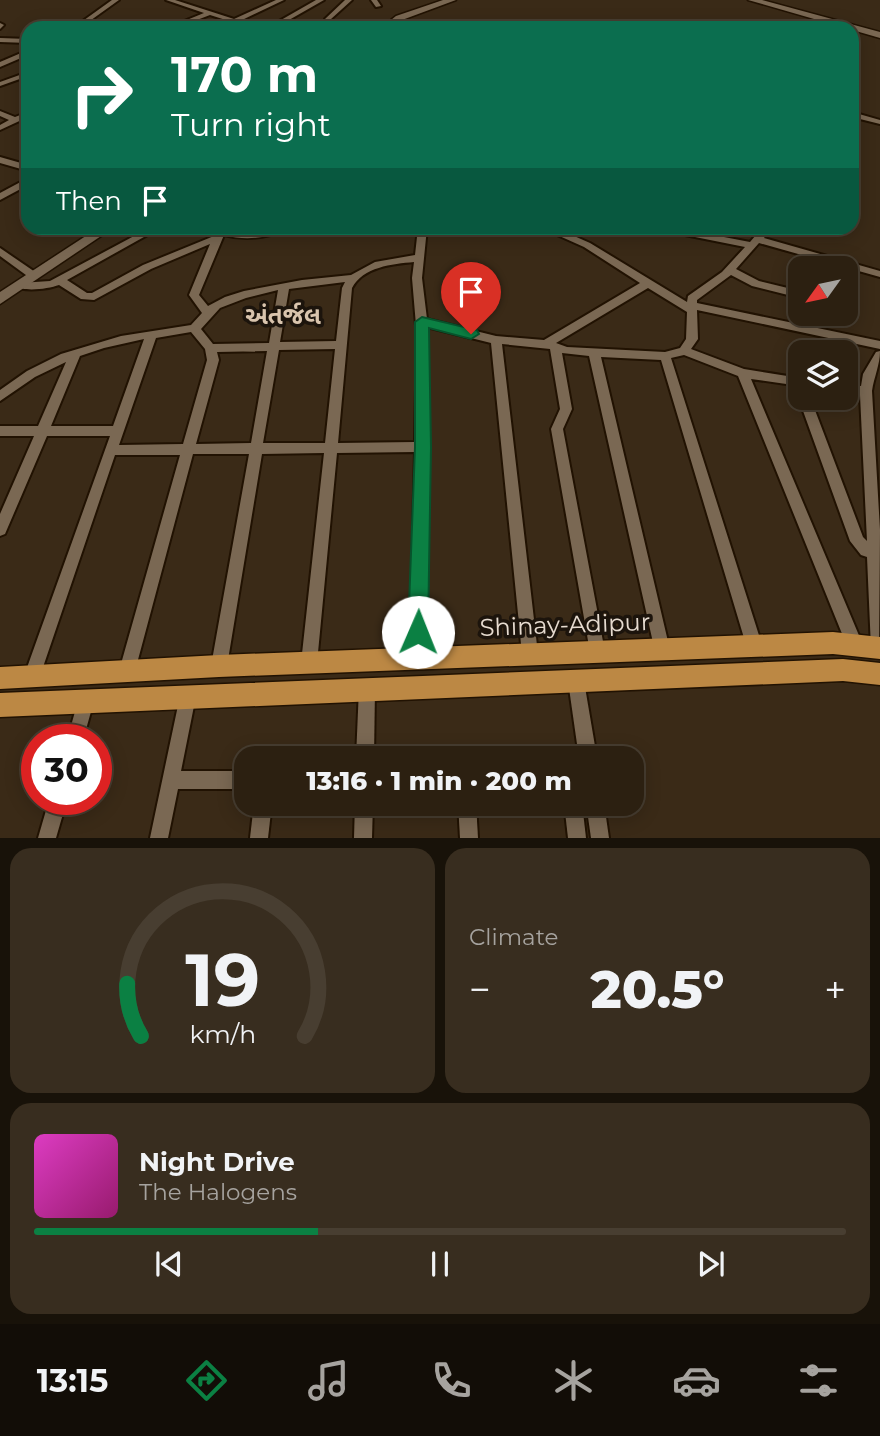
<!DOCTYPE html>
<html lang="en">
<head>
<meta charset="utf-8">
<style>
  :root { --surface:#2c2011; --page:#382d1f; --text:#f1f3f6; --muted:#a6a39f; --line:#483e31; --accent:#0b8043 }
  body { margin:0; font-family:Montserrat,"Noto Sans Gujarati",sans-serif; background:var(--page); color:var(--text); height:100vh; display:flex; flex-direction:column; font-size:26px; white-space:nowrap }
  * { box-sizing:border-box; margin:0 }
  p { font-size:23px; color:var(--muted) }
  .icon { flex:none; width:38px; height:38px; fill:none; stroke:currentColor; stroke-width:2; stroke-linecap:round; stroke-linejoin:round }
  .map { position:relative; height:838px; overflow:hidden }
  .sheet { display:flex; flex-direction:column; gap:10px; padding:10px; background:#181209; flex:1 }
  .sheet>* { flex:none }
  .hud { position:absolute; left:21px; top:21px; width:838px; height:214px; border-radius:21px; box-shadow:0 4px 18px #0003,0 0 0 2px var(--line); background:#0b6e4f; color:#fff; overflow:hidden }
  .needle { width:46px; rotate:237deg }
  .tools { position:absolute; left:788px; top:256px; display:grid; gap:14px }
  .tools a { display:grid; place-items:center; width:70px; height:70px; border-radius:14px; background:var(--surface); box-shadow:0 4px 18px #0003,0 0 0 2px var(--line); font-size:35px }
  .speed { position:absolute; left:21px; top:724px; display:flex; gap:14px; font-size:35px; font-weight:700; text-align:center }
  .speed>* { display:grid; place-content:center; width:91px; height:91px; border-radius:50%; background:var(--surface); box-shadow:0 4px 18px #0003,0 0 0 2px var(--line); line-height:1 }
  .speed .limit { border:10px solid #d22; background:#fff; color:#111 }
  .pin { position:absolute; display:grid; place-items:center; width:60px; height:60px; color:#fff; margin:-72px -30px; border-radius:50% 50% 50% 0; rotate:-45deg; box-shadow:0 0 7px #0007 }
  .pin .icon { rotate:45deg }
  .me { position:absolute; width:77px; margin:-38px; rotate:1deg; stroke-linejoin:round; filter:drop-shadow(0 0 5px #0008) }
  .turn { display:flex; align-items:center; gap:24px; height:147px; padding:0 35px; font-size:32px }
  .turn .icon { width:91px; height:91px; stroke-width:2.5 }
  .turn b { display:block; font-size:49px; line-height:60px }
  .then { display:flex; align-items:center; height:66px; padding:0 35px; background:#0003; gap:14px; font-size:26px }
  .big { font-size:52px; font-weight:800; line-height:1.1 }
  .sheet .tile { flex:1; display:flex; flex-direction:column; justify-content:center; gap:10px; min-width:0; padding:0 24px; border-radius:21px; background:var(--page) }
  .sheet .dial { align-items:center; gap:0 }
  .dial svg { height:182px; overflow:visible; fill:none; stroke:var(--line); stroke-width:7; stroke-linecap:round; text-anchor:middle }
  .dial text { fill:var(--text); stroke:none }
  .song { display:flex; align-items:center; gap:21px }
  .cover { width:84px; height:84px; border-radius:10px; background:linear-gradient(135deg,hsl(310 70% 55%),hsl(320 70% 35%)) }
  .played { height:7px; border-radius:4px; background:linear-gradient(90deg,var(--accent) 35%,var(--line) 35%) }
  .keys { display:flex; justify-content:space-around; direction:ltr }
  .heat { display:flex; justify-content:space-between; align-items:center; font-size:38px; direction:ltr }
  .sheet .tiles { flex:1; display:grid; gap:10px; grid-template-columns:1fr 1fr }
  .tile:last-child { grid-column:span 2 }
  .trip { position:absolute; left:234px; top:746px; width:410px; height:70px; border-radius:21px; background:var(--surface); box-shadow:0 4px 18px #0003,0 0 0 2px var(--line); font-weight:800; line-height:70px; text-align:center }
  .tab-bar { display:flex; height:112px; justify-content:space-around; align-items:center; background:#120d07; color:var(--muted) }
  .tab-bar .icon { width:49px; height:49px }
  .tab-bar .on { color:var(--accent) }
  .tab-bar b { font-size:32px; color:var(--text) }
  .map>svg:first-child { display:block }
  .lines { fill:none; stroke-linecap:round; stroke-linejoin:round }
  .street-casing { stroke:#211202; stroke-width:4 }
  .secondary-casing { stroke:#211202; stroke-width:3 }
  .primary-casing { stroke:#211202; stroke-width:3 }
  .street { fill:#7a6853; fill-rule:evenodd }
  .secondary { fill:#7a6853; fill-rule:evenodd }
  .primary { fill:#bc8844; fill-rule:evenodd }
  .route { fill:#0b8043; stroke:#07532c; stroke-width:2 }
  .labels { text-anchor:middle; stroke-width:7; stroke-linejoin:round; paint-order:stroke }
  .quarter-label { font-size:24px; font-weight:bold; fill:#d9c4ad; stroke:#1c140c }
  .near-street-label { font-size:24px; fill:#e6dbd0; stroke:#1c140c }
</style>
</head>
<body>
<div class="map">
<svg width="880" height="838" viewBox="0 0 880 838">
  <rect width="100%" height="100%" fill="#3a2a17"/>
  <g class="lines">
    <!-- street casing -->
    <g class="street-casing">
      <g id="street">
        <polygon points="112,0 119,0 80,28 73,28"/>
        <polygon points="166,0 175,0 234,19 276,0 284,0 240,21 259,28 230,23 229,21 210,15 176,28 167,28 204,13"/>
        <polygon points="316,0 324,0 275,28 267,28"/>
        <polygon points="345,0 352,0 331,19 336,28 330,28 325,19"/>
        <polygon points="371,0 377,0 381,6 376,7"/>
        <polygon points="0,23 4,25 0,29"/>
        <polygon points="387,25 390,28 356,28 359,26"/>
        <polygon points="0,38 28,39 28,43 0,42"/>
        <polygon points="28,50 28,55 0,67 0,62"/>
        <polygon points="28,72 28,76 0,86 0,82"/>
        <polygon points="0,111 15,117 28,112 28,117 0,130 0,125 9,120 0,116"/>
        <polygon points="852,112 880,120 880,124 852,117"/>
        <polygon points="0,157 28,165 28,171 0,163"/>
        <polygon points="28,178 28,185 0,200 0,193"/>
        <path d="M149,228H160L67,280L87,293H92L143,265L214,236L216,233L210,230L209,228C222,228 235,233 248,233C262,233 275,228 288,228L287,230C266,238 246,241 224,235L199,295L208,306L225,297L244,291L302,280L351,275L375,262L415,255L418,228H427L422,278L427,319L496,336L544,340L640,283L584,247L546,230L545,228H556L590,243L687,302L688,296L722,272L745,247L665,231L661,228H677L750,242L762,228H771L764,238L880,271V277L759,243L736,269L759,281L800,291V298L752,286L731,275L697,300V303L880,341V349L697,310L698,339L691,349L744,369L800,378V386L751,379L863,645L861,651L855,653L849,651L738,376L684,355L671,358L763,648L761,654L755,656L749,654L747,648L661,360L601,357L670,650L668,656L662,658L656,656L589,356L562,353L572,409L563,429L605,652L603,658L597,660L591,658L551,429L560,409L550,349L502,344L538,654L536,660L530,662L524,660L522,654L491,343L427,327L428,444L429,447L428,450L426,659L424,665L418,667L412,665L410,659L415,452L337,453L317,663L315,669L309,671L303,669L301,663L324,453L262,454L227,666L225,672L219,674L213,672L211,666L249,454H193L135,671L133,677L127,679L121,677L119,671L180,455H115L40,676L38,682L32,684L26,682L24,676L110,436H47L5,534L0,536V514L34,436H0V426H38L66,362L35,377L0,401V390L27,371L61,354L121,336L191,325L202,313L189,295L210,244L151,269L94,300L81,299L59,285C48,289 24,292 15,286L20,283L50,281ZM414,262L412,278L417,337L415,442L338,443L352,288C363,267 392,264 414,262ZM345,282L342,288L336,341L280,342L289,289ZM648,288L687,312L686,339L680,348L665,352L567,347L556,343ZM278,290L269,343L213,344L201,329L220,308L246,298ZM191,332L205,349L207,360L183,444L119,445L156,338ZM144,339L113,426H51L80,356L104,348ZM335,349L325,443H263L279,350ZM267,351L251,443L196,444L219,360L217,352Z"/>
        <polygon points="0,248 38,274 38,278 30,278 0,256"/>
        <path d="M880,351C880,365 874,377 872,391L880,530L879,656L873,654L871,648L867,557L861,555L850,541L798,397L800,394V397H810L863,537L867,541L860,395L845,393V384L861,386L863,374L876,352Z"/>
        <polygon points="576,673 582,675 584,681 597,758 579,758 568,681 570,675"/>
        <polygon points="367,680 373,682 375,688 374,758 356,758 359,688 361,682"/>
        <polygon points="188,688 194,690 196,696 181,771 247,771 247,789 178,789 168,838 150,838 180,696 182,690"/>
        <polygon points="86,693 92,695 94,701 83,740 67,740 78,701 80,695"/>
        <polygon points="49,800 67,800 56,838 38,838"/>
        <polygon points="254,803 272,803 268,838 250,838"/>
        <polygon points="355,803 373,803 372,838 354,838"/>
        <polygon points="458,803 476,803 478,838 460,838"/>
        <polygon points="564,803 582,803 586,838 568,838"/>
        <polygon points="586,803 604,803 609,838 591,838"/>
      </g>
    </g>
    <!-- secondary casing -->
    <g class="secondary-casing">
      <g id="secondary">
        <polygon points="443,0 456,0 402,20 392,28 381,28 396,16"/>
        <polygon points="748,0 762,0 880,32 880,38"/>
        <polygon points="98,228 113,228 0,304 0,292"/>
      </g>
    </g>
    <!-- primary casing -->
    <g class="primary-casing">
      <g id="primary">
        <polygon points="833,632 880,637 880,659 833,654 219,677 0,689 0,667 219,655"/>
        <polygon points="843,659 880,663 880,685 843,681 0,717 0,693"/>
      </g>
    </g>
    <!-- street -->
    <use href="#street" class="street"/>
    <!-- secondary -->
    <use href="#secondary" class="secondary"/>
    <!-- primary -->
    <use href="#primary" class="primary"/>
  </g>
  <!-- route -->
  <polygon class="route" points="422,317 477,330 479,334 471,339 429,328 431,447 428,632 425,639 418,642 411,639 408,632 415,447 415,322"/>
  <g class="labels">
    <!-- quarter labels -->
    <g class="quarter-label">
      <text x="283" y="324">અંતર્જલ</text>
    </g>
    <!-- near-street labels -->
    <g class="near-street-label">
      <text transform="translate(565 625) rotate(-2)" y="8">Shinay-Adipur</text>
    </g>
  </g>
</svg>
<div class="tools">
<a><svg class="needle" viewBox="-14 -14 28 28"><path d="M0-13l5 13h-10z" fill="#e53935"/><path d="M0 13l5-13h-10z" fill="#a6a39f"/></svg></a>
<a><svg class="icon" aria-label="layers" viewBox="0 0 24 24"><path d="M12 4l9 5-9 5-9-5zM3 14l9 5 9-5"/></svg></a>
</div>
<div class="speed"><div class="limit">30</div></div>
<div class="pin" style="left:471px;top:334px;background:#d93025"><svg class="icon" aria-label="arrive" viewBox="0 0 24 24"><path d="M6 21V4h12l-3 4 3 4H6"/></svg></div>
<svg class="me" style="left:418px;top:632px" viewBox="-20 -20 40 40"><circle r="19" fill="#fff"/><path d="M0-13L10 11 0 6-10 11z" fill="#0b8043"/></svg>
<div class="trip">13:16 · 1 min · 200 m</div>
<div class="hud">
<div class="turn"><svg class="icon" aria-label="right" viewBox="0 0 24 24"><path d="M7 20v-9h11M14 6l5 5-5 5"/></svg><div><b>170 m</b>Turn right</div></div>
<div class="then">Then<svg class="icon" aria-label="arrive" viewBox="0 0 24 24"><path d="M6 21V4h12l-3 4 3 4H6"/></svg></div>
</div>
</div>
<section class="sheet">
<div class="tiles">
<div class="tile dial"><svg viewBox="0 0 100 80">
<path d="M14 69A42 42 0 1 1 86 69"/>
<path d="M14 69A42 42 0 0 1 8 46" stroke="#0b8043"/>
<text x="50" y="56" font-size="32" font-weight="700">19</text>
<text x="50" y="72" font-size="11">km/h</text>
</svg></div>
<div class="tile"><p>Climate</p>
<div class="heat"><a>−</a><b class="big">20.5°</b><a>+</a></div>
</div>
<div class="tile">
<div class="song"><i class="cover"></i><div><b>Night Drive</b><p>The Halogens</p></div></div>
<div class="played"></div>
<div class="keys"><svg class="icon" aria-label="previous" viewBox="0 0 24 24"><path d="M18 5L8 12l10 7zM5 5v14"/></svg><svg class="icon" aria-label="pause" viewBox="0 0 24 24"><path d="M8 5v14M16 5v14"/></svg><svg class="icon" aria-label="next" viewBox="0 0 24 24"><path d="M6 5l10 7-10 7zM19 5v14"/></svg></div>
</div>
</div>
</section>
<nav class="tab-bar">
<b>13:15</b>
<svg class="icon on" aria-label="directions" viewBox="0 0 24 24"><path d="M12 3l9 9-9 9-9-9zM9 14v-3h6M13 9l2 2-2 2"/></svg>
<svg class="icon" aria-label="music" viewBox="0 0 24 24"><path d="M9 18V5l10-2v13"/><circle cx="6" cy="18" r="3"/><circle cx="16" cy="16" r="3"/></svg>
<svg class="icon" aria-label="phone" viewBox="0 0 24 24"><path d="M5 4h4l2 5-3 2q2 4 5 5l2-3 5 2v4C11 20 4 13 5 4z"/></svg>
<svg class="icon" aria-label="climate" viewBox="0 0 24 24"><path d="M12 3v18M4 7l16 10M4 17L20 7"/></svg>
<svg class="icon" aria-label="car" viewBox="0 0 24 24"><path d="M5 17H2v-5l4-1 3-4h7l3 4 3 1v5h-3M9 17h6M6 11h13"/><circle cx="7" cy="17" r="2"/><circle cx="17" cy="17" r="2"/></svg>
<svg class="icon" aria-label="filters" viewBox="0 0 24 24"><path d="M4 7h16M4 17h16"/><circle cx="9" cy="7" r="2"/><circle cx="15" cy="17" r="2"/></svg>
</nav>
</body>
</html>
